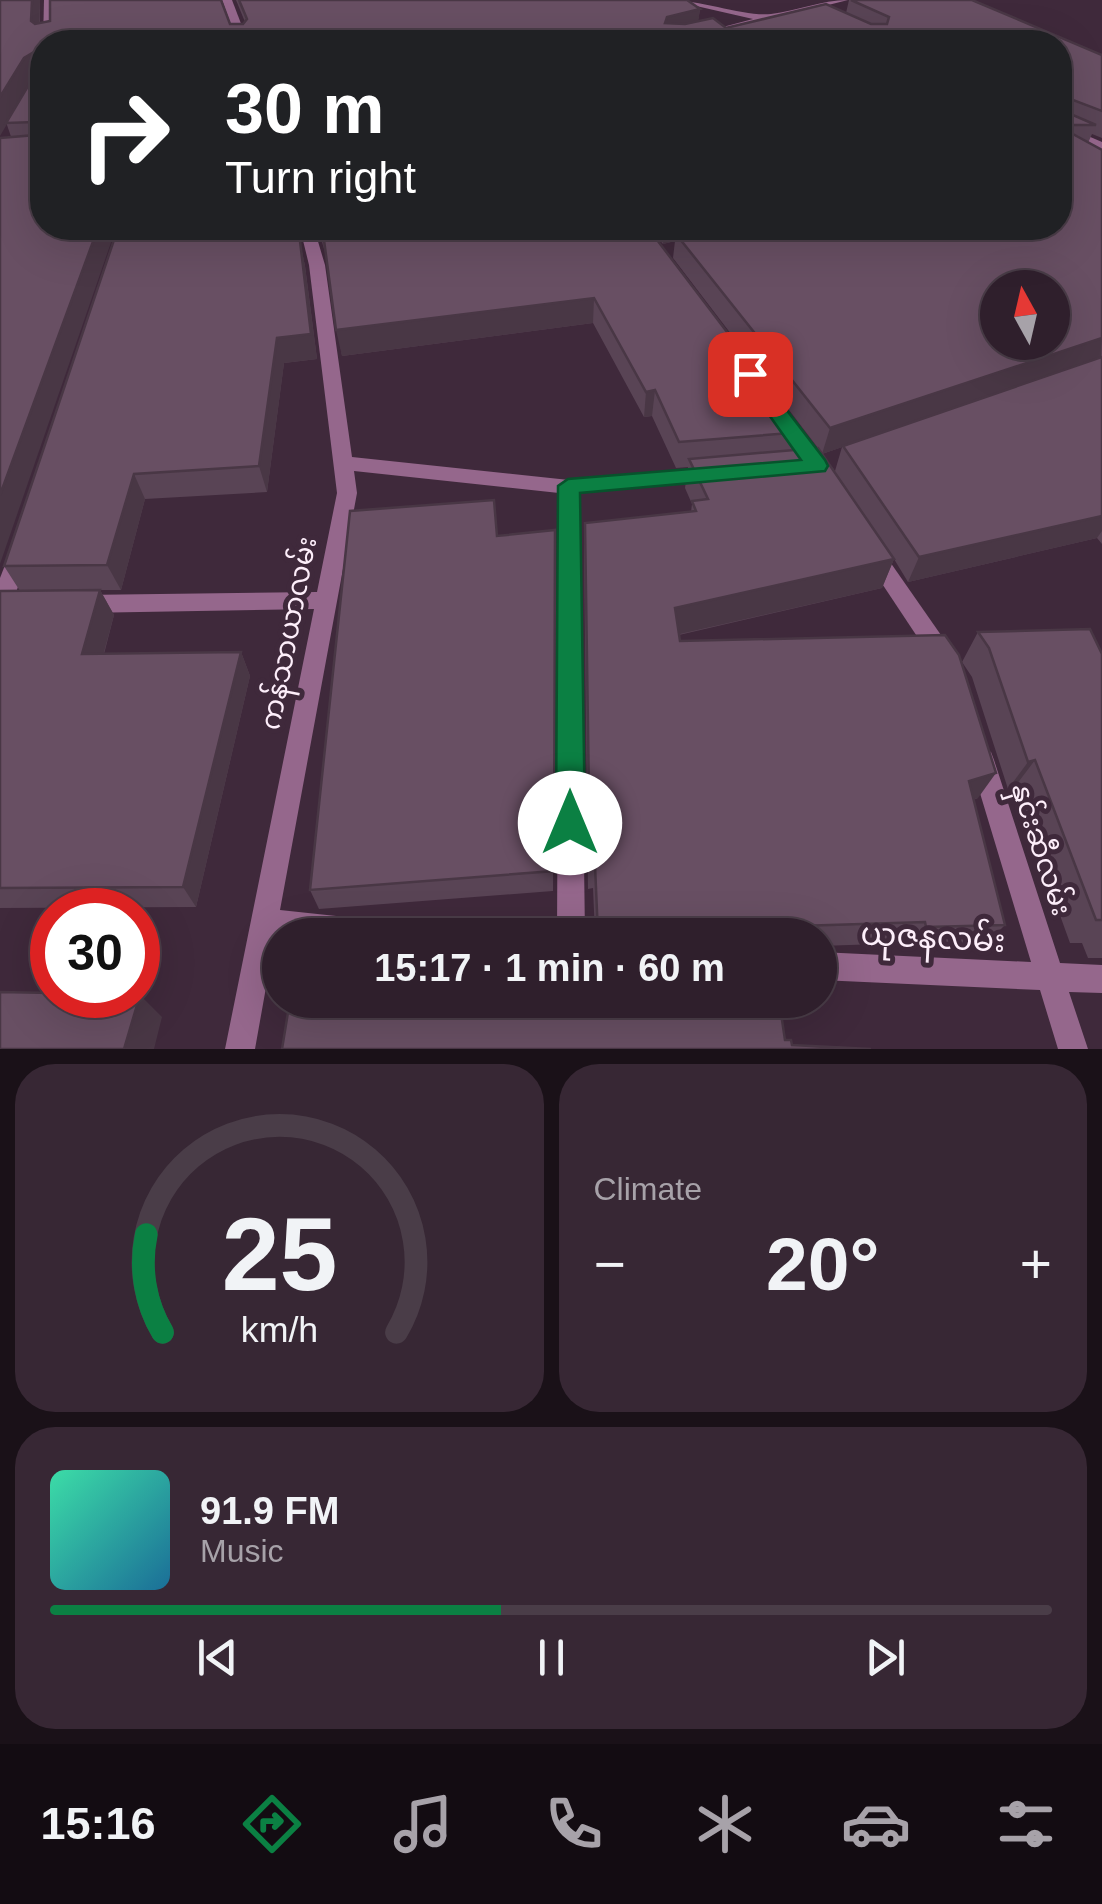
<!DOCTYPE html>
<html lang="en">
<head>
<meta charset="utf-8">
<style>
  :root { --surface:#2f1f2c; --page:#372734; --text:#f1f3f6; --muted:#a7a2a9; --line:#4a3d48; --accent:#0b8043 }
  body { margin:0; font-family:Helvetica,"Noto Sans Myanmar",sans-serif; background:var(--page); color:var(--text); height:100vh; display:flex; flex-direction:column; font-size:38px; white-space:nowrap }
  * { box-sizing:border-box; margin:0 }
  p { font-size:32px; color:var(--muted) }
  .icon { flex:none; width:55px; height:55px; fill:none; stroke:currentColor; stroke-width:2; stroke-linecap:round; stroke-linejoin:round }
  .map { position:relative; height:1049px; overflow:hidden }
  .sheet { display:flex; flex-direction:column; gap:15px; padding:15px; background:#1a1118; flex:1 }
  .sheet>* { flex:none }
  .guide { position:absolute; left:30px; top:30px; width:1042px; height:210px; border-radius:40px; box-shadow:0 10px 40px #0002,0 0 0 2px var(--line); background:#202124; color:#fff; overflow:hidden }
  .needle { width:65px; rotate:352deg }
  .controls { position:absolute; left:980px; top:270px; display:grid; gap:20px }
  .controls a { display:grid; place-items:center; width:90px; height:90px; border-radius:50%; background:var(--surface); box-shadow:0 10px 40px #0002,0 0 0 2px var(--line); font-size:50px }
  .speed { position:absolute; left:30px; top:888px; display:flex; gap:20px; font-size:50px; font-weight:700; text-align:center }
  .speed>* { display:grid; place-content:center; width:130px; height:130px; border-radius:50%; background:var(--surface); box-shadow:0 10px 40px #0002,0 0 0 2px var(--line); line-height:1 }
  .speed .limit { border:15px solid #d22; background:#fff; color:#111 }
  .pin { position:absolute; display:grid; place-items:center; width:85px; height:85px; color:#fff; margin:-42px; border-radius:20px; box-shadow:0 5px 15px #0006 }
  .me { position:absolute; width:110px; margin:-55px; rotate:0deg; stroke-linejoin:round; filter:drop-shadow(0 0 8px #0008) }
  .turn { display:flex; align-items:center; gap:35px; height:210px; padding:0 30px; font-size:45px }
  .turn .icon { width:130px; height:130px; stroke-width:2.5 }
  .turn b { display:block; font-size:70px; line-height:85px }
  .big { font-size:75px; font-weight:600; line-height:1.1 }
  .sheet .card { flex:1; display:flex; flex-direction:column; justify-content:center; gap:15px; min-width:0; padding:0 35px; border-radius:40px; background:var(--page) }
  .sheet .dial { align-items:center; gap:0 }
  .dial svg { height:260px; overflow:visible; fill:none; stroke:var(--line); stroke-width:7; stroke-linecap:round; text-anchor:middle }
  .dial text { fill:var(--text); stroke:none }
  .song { display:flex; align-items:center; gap:30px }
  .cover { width:120px; height:120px; border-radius:15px; background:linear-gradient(135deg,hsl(160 70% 55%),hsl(200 70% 35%)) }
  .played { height:10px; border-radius:5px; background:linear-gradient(90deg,var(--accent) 45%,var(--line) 45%) }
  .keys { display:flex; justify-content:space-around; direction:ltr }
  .heat { display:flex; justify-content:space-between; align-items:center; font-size:55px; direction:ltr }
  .sheet .tiles { flex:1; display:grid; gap:15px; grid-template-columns:1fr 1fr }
  .card:last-child { grid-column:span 2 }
  .trip { position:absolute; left:262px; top:918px; width:575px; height:100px; border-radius:50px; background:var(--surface); box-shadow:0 10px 40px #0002,0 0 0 2px var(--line); font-weight:600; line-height:100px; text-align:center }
  .tabs { display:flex; height:160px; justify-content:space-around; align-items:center; background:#130c12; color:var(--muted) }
  .tabs .icon { width:70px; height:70px }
  .tabs .active { color:var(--accent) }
  .tabs b { font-size:45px; color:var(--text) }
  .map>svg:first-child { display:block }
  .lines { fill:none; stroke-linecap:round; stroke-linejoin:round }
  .minor { fill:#95678c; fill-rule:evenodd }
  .wall { fill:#594455; fill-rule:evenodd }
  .shaded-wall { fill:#493745 }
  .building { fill:#684f63; stroke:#493745; stroke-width:2.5; fill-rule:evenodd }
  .route { fill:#0b8043; stroke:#07532c; stroke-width:2.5 }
  .labels { text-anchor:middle; stroke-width:10; stroke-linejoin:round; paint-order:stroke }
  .street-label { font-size:28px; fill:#fdeefa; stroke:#3f293b }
  .near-street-label { font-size:32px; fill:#fdeefa; stroke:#3f293b }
</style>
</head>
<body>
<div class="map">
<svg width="1102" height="1049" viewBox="0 0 1102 1049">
  <rect width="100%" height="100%" fill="#3f293b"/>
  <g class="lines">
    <!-- minor -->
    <g class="minor">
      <polygon points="44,0 54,0 54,42 43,42"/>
      <polygon points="222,0 232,0 248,42 237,42"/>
      <path d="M670,0C700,0 747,17 771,14C797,11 821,0 848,0L682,42H666L753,19Z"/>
      <polygon points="1060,124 1102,142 1102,151 1060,133"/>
      <polygon points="300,228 314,228 325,265 352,457 569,480 711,468 721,475 711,482 579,493 585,935 557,935 559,493 354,471 357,493 280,910 383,921 393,925 397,935 275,937 255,1049 225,1049 314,609 82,613 74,610 71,604 74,598 82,595 317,592 337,493 309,265"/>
      <polygon points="19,545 26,547 29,553 11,608 8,614 0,617 0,578 12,547"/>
      <polygon points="874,547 881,549 950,648 953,655 950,662 942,664 934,662 867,561 864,555 867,549"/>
      <polygon points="982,749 991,752 994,760 1060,963 1102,965 1102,993 1069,992 1088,1049 1058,1049 1040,990 820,980 820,952 1031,962 970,760 973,752"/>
    </g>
  </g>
  <!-- wall -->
  <g class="wall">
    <path d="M0,0H40V23L243,24L245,22L236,0H687L700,9L698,21L726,28L846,13L849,0H972L1102,55V138L1092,134L1088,143L1102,150V544L1097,538L908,582L894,559L882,588L679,635L680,641L978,798L973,800L1005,925L984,946L909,948L908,943L820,946V935H595L593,888L588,889L584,552L585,523L691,512L692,504L685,488L688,467L676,468L652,416L644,417L593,323L342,356L326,256L318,228H648L803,432L798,449L818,448L673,258L675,241L663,244L649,228H1060V42H42V228L7,125ZM842,447L835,471L822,454Z"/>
    <polygon points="118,228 297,228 305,266 317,359 284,363 267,492 145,499 121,590 100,590 114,615 104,654 241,652 250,676 196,907 0,908 0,591 20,591 4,566"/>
    <polygon points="555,530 553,891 319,909 310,890 497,536"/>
    <polygon points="978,632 1102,654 1102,958 1088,958 1082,943 1070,943 1014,788 1008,789 972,677 962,662"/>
  </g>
  <!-- shaded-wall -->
  <g class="shaded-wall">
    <polygon points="32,0 40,0 39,42 31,21"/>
    <polygon points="700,9 697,30 664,42 667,17"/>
    <polygon points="34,52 42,74 33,80 0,136 0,97 24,58"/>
    <polygon points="98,228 116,228 0,564 0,495"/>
    <polygon points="665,228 734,228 676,234 675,241 663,244"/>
    <polygon points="300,241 305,266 317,359 284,363 267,492 259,466 277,338"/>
    <polygon points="594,298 593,323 342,356 336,330"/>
    <polygon points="1102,338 1101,359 822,454 830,428"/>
    <polygon points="655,390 652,416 644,417 646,392"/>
    <polygon points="134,474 145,499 121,590 107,565"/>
    <polygon points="1102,516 1102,531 1097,538 908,582 919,557"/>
    <polygon points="894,559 882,588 671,636 675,608"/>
    <polygon points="100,590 114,615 97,678 82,654"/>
    <polygon points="241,652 250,676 196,907 183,887"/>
    <polygon points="1035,760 1014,788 1008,789 1028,762"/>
    <polygon points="996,773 978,798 952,806 969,781"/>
    <polygon points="140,995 162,1017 154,1049 124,1049"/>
  </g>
  <!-- building -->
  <g class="building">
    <polygon points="0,0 32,0 31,21 35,24 50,21 50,0 221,0 230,24 243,24 247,19 239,0 687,0 700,9 667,17 665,23 685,24 713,18 726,28 826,4 871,24 887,24 889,17 851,0 972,0 1102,55 1102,111 1068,98 1068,113 1096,125 1060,125 1060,42 42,42 42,228 98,228 0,495 0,138 35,135 35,122 6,123 37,71 34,52 24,58 0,97"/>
    <path d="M1060,127L1102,150V338L830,428L676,234L703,228H1060ZM998,288H1052V342H998Z"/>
    <polygon points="118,228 297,228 300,241 311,334 277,338 259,466 134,474 107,565 4,566"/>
    <polygon points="320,228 648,228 803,432 679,442 655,390 646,392 594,298 336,330 324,240"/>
    <polygon points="1102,357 1102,516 919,557 843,446"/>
    <polygon points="818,448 894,559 675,608 680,641 945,635 959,655 996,773 969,781 1005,925 926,927 925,922 767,927 769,935 598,935 595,865 590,866 585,523 696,511 692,501 708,499 689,459"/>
    <polygon points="494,500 497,536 555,530 554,871 310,890 350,511"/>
    <polygon points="100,590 82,654 241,652 183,887 0,888 0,591"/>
    <polygon points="1090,629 1102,654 1102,920 1096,920 1035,760 1028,762 989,648 978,632"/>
    <polygon points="0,992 52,993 52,995 140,995 124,1049 0,1049"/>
    <polygon points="290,1000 779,1000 785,1040 791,1040 792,1045 871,1049 282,1049"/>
  </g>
  <!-- route -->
  <polygon class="route" points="750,368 756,370 825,460 828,466 825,471 580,493 585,823 581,833 570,837 560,833 556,823 558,486 568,479 801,460 740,374"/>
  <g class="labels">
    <!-- street labels -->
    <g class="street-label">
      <text transform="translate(288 633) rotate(-79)" y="10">ကန်သာယာလမ်း</text>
      <text transform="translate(1042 849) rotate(72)" y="10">နှင်းဆီလမ်း</text>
    </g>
    <!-- near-street labels -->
    <g class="near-street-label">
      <text transform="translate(933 937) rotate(3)" y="11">ယုဇနလမ်း</text>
    </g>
  </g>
</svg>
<div class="controls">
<a><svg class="needle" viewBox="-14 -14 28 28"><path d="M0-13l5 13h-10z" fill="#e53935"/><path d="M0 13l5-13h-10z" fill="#a7a2a9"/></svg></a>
</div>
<div class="speed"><div class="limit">30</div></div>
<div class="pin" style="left:750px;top:374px;background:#d93025"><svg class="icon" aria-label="arrive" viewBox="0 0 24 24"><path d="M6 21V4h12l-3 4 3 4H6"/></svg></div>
<svg class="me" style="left:570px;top:823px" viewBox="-20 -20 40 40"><circle r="19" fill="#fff"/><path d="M0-13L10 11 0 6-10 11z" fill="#0b8043"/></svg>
<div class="trip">15:17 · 1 min · 60 m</div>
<div class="guide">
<div class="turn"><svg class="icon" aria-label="right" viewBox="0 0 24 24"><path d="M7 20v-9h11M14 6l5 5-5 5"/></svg><div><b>30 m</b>Turn right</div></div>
</div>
</div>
<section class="sheet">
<div class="tiles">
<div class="card dial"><svg viewBox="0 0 100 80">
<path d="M14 69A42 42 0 1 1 86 69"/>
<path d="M14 69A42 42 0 0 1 9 39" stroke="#0b8043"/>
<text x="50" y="56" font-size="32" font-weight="700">25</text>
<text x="50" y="72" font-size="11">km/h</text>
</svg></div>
<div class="card"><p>Climate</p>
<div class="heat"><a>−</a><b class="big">20°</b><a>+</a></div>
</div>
<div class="card">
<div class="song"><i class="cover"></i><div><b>91.9 FM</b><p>Music</p></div></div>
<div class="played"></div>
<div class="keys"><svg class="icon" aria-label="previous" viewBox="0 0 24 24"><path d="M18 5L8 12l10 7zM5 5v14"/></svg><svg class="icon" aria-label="pause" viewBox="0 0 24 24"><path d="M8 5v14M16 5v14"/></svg><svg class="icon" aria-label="next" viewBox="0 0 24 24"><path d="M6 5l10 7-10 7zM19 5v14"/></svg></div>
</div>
</div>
</section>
<nav class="tabs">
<b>15:16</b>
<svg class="icon active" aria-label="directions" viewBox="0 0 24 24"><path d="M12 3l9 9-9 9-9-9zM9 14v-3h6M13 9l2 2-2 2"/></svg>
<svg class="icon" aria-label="music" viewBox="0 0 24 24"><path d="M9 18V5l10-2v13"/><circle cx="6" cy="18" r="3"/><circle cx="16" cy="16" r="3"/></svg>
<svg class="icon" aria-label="phone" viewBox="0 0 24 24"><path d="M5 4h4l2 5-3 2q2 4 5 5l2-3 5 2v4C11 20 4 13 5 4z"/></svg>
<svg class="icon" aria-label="climate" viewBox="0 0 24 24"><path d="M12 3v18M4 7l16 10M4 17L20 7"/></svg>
<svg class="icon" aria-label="car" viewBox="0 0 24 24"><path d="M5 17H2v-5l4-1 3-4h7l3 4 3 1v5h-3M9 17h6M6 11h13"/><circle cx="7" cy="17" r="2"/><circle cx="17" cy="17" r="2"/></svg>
<svg class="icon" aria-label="filters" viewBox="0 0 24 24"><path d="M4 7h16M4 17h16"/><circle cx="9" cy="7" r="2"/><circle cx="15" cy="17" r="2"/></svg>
</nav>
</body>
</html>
